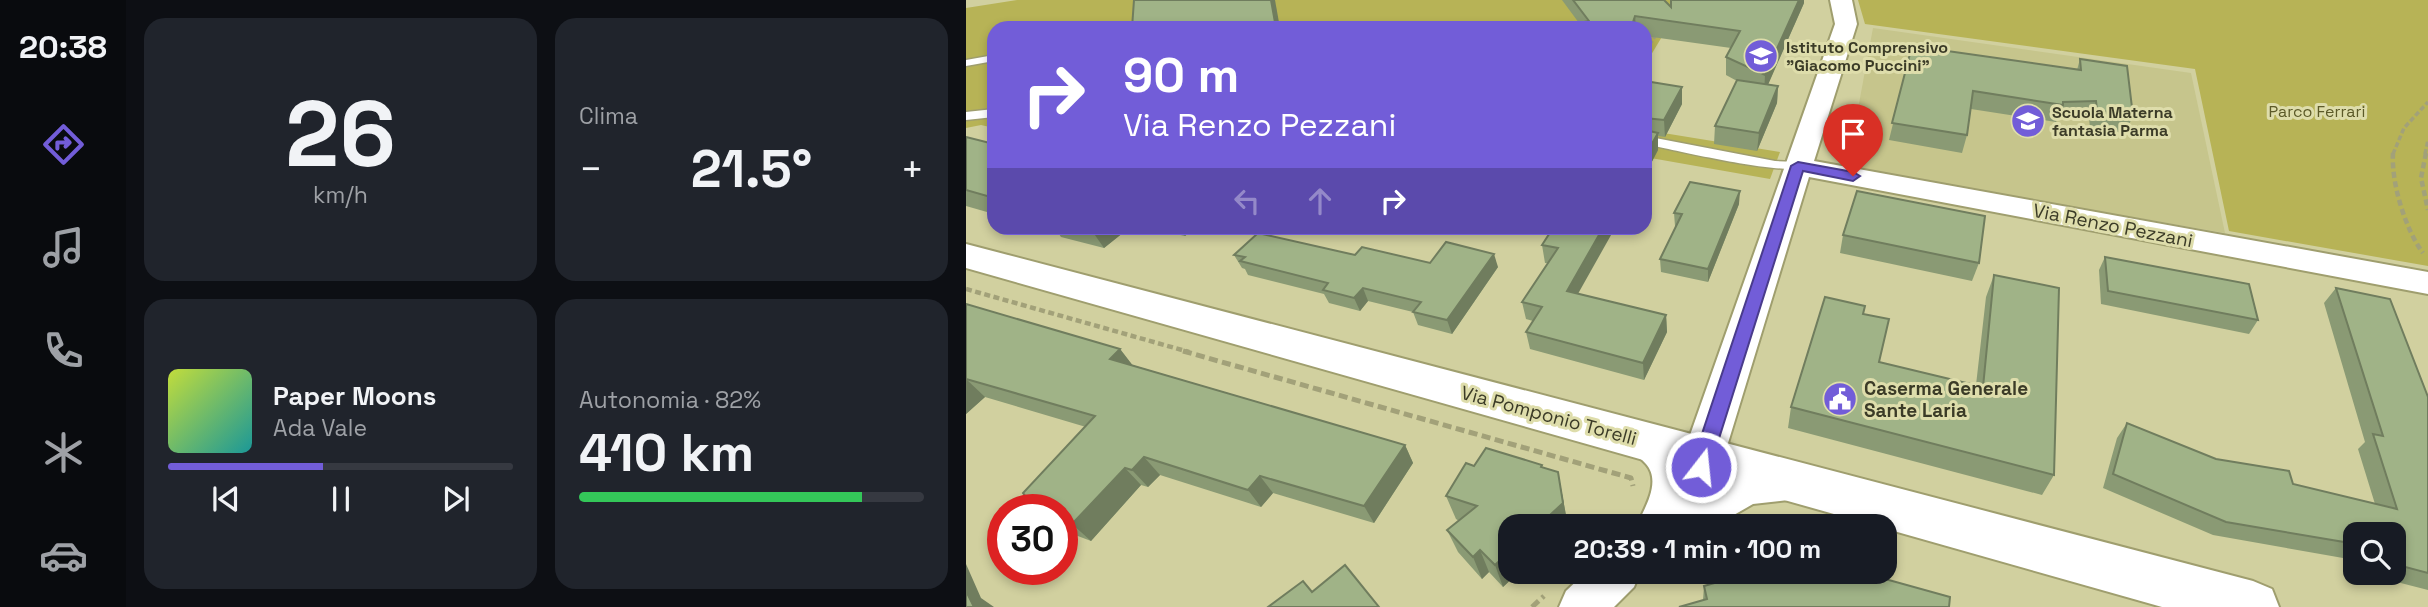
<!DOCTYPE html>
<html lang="it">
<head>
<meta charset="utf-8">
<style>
  :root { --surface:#171b24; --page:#20242c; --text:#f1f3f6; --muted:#9ea1a6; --line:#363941; --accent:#725dd8 }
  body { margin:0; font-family:"Space Grotesk",sans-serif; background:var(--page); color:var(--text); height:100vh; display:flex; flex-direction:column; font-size:26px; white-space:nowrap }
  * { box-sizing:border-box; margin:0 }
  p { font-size:23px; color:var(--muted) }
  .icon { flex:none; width:38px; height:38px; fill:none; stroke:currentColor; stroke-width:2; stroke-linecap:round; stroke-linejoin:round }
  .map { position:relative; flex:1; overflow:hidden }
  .drawer { display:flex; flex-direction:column; gap:18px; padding:18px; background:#0d0f14; width:840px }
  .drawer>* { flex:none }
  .top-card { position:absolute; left:21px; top:21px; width:665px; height:214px; border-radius:21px; box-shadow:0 4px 10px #0003; background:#725dd8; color:#fff; overflow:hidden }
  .fabs { position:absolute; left:1377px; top:522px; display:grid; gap:14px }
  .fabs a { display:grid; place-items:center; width:63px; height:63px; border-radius:14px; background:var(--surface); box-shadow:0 4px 10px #0003; font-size:35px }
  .speed { position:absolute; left:21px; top:494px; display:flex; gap:14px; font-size:35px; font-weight:700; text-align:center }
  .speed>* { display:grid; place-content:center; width:91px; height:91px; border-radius:50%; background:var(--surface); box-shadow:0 4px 10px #0003; line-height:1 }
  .speed .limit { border:10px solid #d22; background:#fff; color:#111 }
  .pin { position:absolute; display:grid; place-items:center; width:60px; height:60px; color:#fff; margin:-72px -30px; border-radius:50% 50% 50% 0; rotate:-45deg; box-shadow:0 0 7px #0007 }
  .pin .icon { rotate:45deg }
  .me { position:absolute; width:77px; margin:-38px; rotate:16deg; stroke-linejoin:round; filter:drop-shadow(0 0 5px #0008) }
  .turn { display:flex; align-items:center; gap:24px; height:147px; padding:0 21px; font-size:32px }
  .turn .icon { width:91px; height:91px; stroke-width:2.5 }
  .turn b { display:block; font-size:49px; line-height:60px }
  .lanes { display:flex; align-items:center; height:66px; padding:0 21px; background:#0003; justify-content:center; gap:35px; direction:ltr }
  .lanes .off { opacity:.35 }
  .big { font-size:52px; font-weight:800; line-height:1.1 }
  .drawer .widget { flex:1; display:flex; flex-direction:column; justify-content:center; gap:10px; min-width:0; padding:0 24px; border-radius:21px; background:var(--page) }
  .drawer .dial { align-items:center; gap:0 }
  .dial b { font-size:91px; line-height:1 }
  .song { display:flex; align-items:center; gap:21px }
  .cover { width:84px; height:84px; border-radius:10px; background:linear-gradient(135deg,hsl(70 70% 55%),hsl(180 70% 35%)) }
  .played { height:7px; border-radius:4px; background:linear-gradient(90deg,var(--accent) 45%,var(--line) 45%) }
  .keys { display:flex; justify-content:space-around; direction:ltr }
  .heat { display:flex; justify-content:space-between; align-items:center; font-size:38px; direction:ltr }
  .charge { height:10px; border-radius:5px; background:linear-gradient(90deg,#34c759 82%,var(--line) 0) }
  .drawer .tiles { flex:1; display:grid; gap:18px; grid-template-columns:repeat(2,1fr) }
  .trip { position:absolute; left:532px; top:514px; width:399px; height:70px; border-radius:21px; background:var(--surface); box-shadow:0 4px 10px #0003; font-weight:800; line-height:70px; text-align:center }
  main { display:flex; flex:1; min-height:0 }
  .dock { display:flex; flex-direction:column; width:126px; justify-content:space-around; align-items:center; background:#090b0e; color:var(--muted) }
  .dock .icon { width:49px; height:49px }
  .dock .on { color:var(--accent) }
  .dock b { font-size:32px; color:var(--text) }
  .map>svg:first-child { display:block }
  .built { fill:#c6c58c }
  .green { fill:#b7b356 }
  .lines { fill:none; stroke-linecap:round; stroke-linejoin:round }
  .lane-casing { stroke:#9f9e6e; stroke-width:3 }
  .street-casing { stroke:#9f9e6e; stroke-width:4 }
  .secondary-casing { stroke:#9f9e6e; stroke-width:4 }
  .path-far2 { stroke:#a2a179; stroke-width:3.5; stroke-dasharray:5 2.5; stroke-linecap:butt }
  .path-far1 { stroke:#a2a179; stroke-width:4.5; stroke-dasharray:6 3.5; stroke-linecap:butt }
  .path { stroke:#a2a179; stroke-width:5; stroke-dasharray:9 4.5; stroke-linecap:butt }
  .lane { fill:#fff; fill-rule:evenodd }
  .street { fill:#fff; fill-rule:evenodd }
  .secondary { fill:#fff; fill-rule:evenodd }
  .wall { fill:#8a9a74 }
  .shaded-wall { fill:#707d5e }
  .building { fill:#a0b387; stroke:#707d5e; stroke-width:2 }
  .route { fill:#725dd8; stroke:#4a3c8c; stroke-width:2 }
  .labels { text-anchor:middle; stroke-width:6; stroke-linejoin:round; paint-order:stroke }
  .far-poi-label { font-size:16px; font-weight:bold; fill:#3b3b27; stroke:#deddab; text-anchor:start }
  .far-park-label { font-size:16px; fill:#5c5a28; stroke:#deddab }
  .street-label { font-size:19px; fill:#3b3b27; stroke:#deddab }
  .poi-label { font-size:19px; font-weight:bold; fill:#3b3b27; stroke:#deddab; text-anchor:start }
</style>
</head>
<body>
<main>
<nav class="dock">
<b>20:38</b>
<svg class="icon on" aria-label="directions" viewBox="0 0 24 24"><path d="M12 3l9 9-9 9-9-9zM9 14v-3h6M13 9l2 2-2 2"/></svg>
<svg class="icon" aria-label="music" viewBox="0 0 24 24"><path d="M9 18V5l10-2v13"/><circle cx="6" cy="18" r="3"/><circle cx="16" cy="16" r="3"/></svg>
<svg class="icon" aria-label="phone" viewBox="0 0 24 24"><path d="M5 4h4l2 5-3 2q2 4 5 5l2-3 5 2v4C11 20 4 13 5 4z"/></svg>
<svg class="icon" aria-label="climate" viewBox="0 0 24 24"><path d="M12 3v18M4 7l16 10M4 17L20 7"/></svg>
<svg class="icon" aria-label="car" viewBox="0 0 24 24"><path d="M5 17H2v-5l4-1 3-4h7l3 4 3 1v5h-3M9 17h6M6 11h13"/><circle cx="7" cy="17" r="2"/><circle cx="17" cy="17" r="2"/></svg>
</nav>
<section class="drawer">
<div class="tiles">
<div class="widget dial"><b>26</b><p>km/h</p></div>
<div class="widget"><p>Clima</p>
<div class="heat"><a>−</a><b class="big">21.5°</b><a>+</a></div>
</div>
<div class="widget">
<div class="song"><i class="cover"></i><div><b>Paper Moons</b><p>Ada Vale</p></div></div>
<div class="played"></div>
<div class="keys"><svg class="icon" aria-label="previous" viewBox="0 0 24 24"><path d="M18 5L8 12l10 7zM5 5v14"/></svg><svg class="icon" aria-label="pause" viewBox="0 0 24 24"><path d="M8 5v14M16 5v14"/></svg><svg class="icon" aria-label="next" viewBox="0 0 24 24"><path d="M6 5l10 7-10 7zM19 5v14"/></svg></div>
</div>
<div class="widget"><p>Autonomia · 82%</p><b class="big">410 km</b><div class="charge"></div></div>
</div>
</section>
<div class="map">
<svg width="1462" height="607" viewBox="0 0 1462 607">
  <rect width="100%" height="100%" fill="#d1d09f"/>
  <!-- built -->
  <polygon class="built" points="907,28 1225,73 1259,233 881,168"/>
  <!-- green -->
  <g class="green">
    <polygon points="51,0 718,0 679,65 679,28 28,28 28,128 15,125 0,128 0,8"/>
    <polygon points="892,0 1462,0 1462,266 1263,231 1229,69 899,24"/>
    <polygon points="679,130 814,152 804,179 679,157"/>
  </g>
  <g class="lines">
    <!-- lane casing -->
    <g class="lane-casing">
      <g id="lane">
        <polygon points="28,55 28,61 0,66 0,60"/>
        <polygon points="28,109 28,117 0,120 0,112"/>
        <path d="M679,136L809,161L832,162L839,166C825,178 704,149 679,144Z"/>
      </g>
    </g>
    <!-- street casing -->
    <g class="street-casing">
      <g id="street">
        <path d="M864,0H886L891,24L848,161L1462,272V294L843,177L755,466L756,479C783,469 808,459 836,470L842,482L836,494L822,500L787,504L747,527H670C678,509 696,482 680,464C671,454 663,452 657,440L662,429L676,424L699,433L717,455L869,24Z"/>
        <polygon points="620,572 674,572 668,587 648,607 593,607 600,591"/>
      </g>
    </g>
    <!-- secondary casing -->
    <g class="secondary-casing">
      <polygon id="secondary" points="0,244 1287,581 1306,589 1313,607 1196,607 0,268"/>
    </g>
    <!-- path-far2 -->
    <g class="path-far2">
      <polyline points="679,51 692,32"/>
      <polyline points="1427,154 1438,128 1462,102"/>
      <polyline points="1459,154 1462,140"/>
    </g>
    <!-- path-far1 -->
    <g class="path-far1">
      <path d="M1427,153C1425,182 1439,229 1457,253"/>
      <polyline points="1460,153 1455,178 1462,210"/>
      <polyline points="0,289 223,352"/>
    </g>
    <!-- path -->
    <g class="path">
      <polyline points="217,351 665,478 667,486"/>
      <polyline points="690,581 699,572"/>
      <polyline points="566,607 578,596"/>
    </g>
    <!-- lane -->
    <use href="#lane" class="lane"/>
    <!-- street -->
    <use href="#street" class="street"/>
    <!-- secondary -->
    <use href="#secondary" class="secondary"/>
  </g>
  <!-- wall -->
  <g class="wall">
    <polygon points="596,0 698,0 705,7 838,3 802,84 812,86 811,103 791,151 748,144 749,126 771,81 760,75 760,57 765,48 679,36 679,28 589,28 613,23"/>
    <polygon points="946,46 1111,70 1114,59 1167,116 1159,133 1124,128 1123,118 1092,119 1090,122 1005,109 1001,135 996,153 923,140"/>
    <polygon points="679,81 716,104 699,137 692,136 692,150 679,175"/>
    <polygon points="0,137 28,144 28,214 0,206"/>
    <polygon points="773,204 742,282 695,272 694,259 710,226 709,226 708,213"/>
    <polygon points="78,228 163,228 138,248 95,237 91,231"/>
    <polygon points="183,228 228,228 219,236"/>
    <polygon points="232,228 275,228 267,235"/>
    <polygon points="587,228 612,294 700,315 701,332 678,380 564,349 560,332 567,321 560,319 556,302 582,263 579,263 576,245"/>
    <polygon points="877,235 1013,263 1006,281 874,253"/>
    <polygon points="268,255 389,255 464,263 532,267 486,334 452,325 447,312 402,301 394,311 363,303 358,294 282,275 279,269 276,268"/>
    <polygon points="1139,257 1292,320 1283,334 1135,304 1133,270"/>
    <polygon points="1028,275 1088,475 1076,495 822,428 825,407 897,314 913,362 1010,385 1020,297"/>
    <polygon points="1370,288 1462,397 1462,590 1392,572 1428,572 1428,534 1390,534 1390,572 1380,569 1377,558 1247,535 1137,488 1151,438 1161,423 1250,459 1327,484 1409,504 1392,449 1399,442 1358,303"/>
    <polygon points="0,304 154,349 166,365 439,445 447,463 408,523 307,493 295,507 194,475 182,487 175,485 125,541 96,530 96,509 120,427 19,397 0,414"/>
    <polygon points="508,466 577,468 592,472 602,526 544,572 553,572 537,587 523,572 516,579 492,552 481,530 493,521 490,519 480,496"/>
    <polygon points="769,572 832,572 834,578 737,600 738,586 769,577"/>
  </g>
  <!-- shaded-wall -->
  <g class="shaded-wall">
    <polygon points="305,0 309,0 314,28 310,28"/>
    <polygon points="833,0 838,0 838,3 798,94 799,75"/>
    <polygon points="669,16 670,28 665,28"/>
    <polygon points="812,86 811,103 791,151 793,133"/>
    <polygon points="716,87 716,104 699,137 698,120"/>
    <polygon points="692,133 692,150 679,175 679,156"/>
    <polygon points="774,191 773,204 742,282 742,269"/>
    <polygon points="124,228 163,228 138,248"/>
    <polygon points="214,228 228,228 219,236"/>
    <polygon points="263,228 275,228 267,235"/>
    <polygon points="637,228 649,228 604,308 601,291"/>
    <polygon points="528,254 532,267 486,334 481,320"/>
    <polygon points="397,288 402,301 394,311 388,298"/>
    <polygon points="700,315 701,332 678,380 677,363"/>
    <polygon points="154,349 168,367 144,359"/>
    <polygon points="0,379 19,397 0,414"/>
    <polygon points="439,445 447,463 408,523 398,506"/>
    <polygon points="178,457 194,475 182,487 166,470"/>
    <polygon points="159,468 175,485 125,541 106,524"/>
    <polygon points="592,472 602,526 571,527"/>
    <polygon points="294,476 307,493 295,507 282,490"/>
    <polygon points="514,550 523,572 516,579 507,557"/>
    <polygon points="544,551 544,572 553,572 537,587 529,565"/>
    <polygon points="0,564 15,598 28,607 8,607 0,597"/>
  </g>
  <!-- building -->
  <g class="building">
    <polygon points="168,0 305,0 310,28 166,28"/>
    <polygon points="607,0 698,0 705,7 705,0 833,0 799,75 760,57 774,31 669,16 665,28 589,28 623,21"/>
    <polygon points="946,46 1115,70 1114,59 1161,66 1167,116 1131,110 1130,101 1097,102 1097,105 1007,91 1001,135 926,123"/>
    <polygon points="771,80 812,86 793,133 749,126"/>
    <polygon points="679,81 716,87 698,120 679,118"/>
    <polygon points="679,130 692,133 679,156"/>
    <polygon points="0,137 28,144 28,198 0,190"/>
    <polygon points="724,182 774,191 742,269 694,259 716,214 708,213"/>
    <polygon points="891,191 1019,216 1013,263 877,235"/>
    <polygon points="587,228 637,228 601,291 700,315 677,363 560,332 576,307 556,302 592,248 576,245"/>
    <polygon points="292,233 389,255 396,247 464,263 480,242 528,254 481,320 447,312 455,302 397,288 388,298 357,290 362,283 274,261 279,257 268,255"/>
    <polygon points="1139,257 1283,284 1292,320 1142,291"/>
    <polygon points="1028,275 1093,288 1088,475 825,407 859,297 899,306 897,314 923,319 913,362 1017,387"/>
    <polygon points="1370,288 1424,299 1462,397 1462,573 1428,564 1428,534 1390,534 1390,544 1260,522 1147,474 1161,423 1250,459 1323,471 1327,484 1431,509 1407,434 1417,436"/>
    <polygon points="0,304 154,349 144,359 439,445 398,506 294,476 282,490 178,457 166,470 159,468 106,524 96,520 96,509 69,509 57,493 129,416 0,379"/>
    <polygon points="520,448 576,465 575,467 592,472 597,503 571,527 544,527 544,551 529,565 514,550 507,557 481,530 511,506 480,496 500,463 508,466"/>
    <polygon points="379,565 413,607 302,607 337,581 346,592"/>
    <polygon points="772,572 832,572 834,578 852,572 894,572 984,597 983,607 713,607 741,599 738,586 773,576"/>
    <polygon points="0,591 8,607 0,607"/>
  </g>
  <!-- route -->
  <polygon class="route" points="832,162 887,172 894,176 887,181 837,171 744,467 741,472 735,475 728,472 725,467 825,166"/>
  <!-- icons -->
  <defs>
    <g id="school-disc" transform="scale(1.75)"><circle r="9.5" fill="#725dd8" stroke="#deddab"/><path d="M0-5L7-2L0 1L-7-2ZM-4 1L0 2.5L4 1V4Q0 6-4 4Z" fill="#fff"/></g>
    <g id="civic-disc" transform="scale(1.75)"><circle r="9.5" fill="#725dd8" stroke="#deddab"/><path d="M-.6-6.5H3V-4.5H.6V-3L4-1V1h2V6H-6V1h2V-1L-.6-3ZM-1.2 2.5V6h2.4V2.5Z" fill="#fff"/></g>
  </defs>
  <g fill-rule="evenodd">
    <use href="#school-disc" x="795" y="56"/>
    <use href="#school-disc" x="1062" y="121"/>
    <use href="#civic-disc" x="874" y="399"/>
  </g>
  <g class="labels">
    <!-- far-poi labels -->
    <g class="far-poi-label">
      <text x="820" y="53">Istituto Comprensivo<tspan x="820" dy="18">"Giacomo Puccini"</tspan></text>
      <text x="1086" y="118">Scuola Materna<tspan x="1086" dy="18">fantasia Parma</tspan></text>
    </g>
    <!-- far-park labels -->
    <g class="far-park-label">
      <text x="1351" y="117">Parco Ferrari</text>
    </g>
    <!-- street labels -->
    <g class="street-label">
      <text transform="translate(1147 225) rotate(11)" y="7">Via Renzo Pezzani</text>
      <text transform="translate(583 415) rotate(15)" y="7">Via Pomponio Torelli</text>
    </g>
    <!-- poi labels -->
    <g class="poi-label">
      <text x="898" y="395">Caserma Generale<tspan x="898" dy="22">Sante Laria</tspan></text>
    </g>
  </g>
</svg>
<div class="fabs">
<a><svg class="icon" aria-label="search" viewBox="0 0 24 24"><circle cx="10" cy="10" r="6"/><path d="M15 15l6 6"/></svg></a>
</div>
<div class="speed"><div class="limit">30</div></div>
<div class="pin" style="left:887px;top:176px;background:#d93025"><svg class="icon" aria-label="arrive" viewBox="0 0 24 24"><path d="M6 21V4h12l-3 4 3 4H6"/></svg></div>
<svg class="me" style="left:735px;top:467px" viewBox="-20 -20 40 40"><circle r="17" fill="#725dd8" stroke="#fff" stroke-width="3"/><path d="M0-11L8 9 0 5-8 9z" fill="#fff"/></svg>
<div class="trip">20:39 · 1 min · 100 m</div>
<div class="top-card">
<div class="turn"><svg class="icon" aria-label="right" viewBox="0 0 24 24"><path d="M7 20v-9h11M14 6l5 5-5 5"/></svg><div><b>90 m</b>Via Renzo Pezzani</div></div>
<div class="lanes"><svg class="icon off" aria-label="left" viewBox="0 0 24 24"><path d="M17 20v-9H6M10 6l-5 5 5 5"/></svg><svg class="icon off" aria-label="ahead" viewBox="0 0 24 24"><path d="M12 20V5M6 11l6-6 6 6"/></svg><svg class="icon" aria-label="right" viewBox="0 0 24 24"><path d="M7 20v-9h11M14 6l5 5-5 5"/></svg></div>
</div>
</div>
</main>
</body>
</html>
